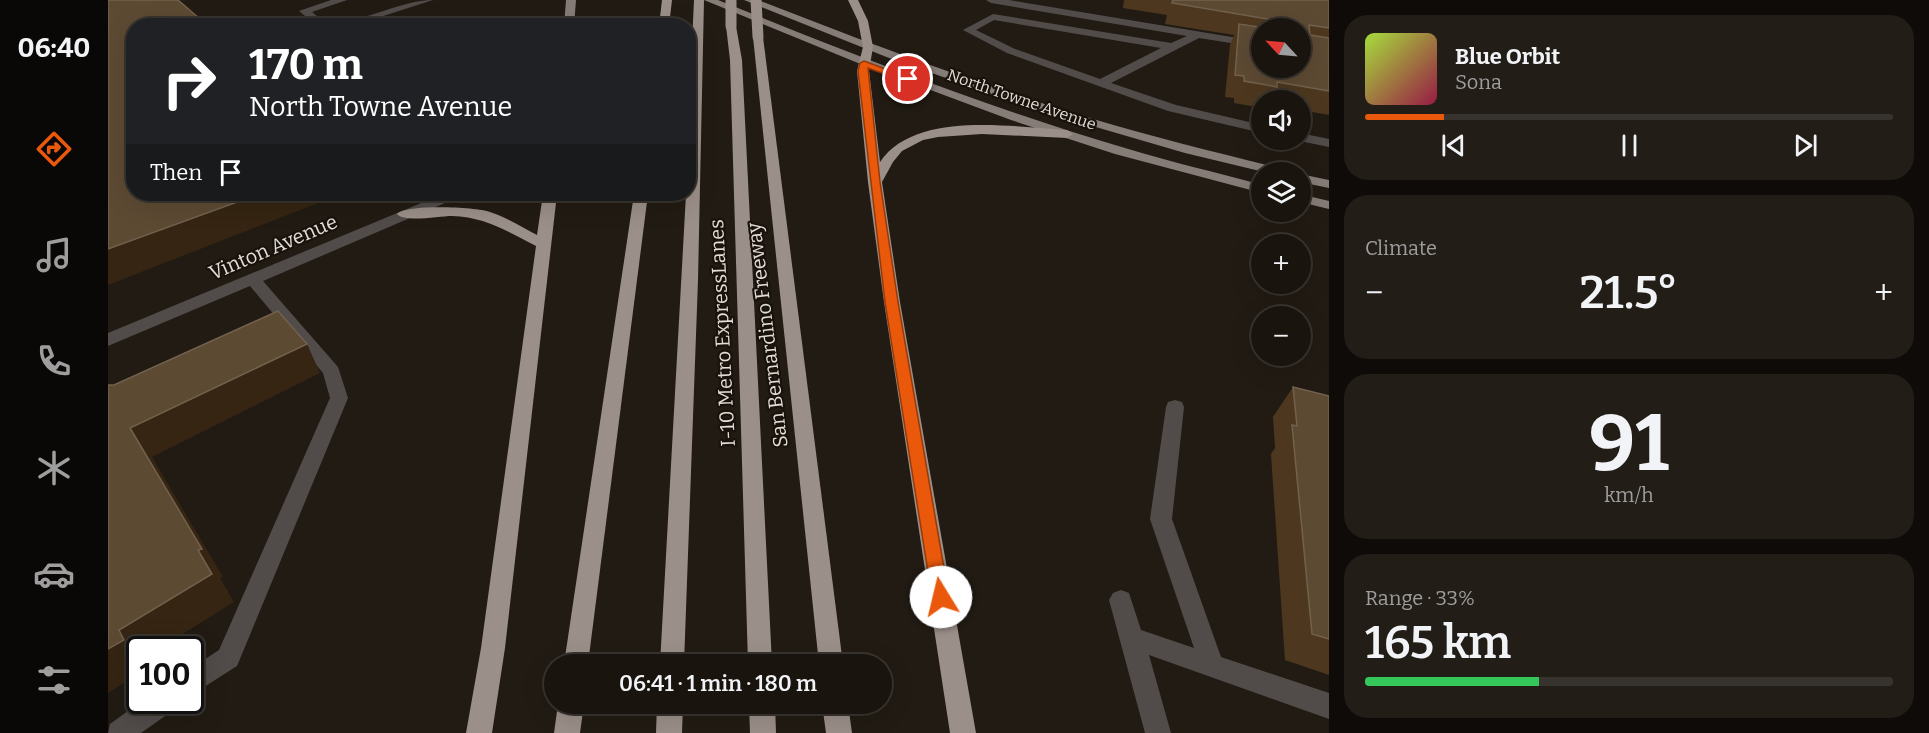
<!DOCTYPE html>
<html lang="en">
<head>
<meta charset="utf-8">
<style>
  :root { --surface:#19140e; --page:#221d17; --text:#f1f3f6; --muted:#9f9e9e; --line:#37332e; --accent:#ea580c }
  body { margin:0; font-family:Bitter,serif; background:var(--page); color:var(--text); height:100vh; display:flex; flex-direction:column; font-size:22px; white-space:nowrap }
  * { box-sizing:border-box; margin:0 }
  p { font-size:20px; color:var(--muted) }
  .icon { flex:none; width:33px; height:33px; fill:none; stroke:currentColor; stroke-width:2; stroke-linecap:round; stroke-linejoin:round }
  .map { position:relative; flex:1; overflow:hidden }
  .side { display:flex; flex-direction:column; gap:15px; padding:15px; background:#0e0b08; width:600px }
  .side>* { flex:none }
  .guide { position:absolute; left:18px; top:18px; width:570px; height:183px; border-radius:24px; box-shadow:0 6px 24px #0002,0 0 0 2px var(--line); background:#202124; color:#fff; overflow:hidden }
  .needle { width:39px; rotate:296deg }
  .buttons { position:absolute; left:1143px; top:18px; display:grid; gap:12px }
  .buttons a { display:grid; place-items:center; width:60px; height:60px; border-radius:50%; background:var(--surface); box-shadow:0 6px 24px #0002,0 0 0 2px var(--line); font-size:30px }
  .speed { position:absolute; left:18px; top:636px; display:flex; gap:12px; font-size:30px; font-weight:700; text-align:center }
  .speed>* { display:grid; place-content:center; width:78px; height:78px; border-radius:50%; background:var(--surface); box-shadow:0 6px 24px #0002,0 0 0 2px var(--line); line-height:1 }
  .speed .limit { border:3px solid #111; border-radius:9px; background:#fff; color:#111 }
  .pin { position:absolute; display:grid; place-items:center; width:51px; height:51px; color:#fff; margin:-26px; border:3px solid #fff; border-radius:50%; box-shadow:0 2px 6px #0007 }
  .me { position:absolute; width:66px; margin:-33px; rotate:351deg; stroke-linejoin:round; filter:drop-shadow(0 0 4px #0008) }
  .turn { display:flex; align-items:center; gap:21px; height:126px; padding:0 24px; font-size:27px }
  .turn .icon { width:78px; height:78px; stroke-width:2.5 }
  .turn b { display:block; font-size:42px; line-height:51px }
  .then { display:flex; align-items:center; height:57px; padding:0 24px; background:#0003; gap:12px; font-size:22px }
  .big { font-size:45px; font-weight:600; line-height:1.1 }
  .side .tile { flex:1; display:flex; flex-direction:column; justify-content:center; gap:9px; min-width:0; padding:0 21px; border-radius:24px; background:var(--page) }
  .side .dial { align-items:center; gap:0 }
  .dial b { font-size:78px; line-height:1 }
  .song { display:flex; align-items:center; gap:18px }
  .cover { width:72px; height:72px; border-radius:9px; background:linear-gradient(135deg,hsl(80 70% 55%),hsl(340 70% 35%)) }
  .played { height:6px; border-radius:3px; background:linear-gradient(90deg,var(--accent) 15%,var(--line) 15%) }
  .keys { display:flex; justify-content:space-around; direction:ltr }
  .heat { display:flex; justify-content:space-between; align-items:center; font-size:33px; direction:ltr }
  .charge { height:9px; border-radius:4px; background:linear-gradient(90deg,#34c759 33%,var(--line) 0) }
  .trip { position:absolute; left:436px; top:654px; width:348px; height:60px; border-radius:30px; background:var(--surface); box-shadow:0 6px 24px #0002,0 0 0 2px var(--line); font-weight:600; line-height:60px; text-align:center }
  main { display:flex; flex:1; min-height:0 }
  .menu { display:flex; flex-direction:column; width:108px; justify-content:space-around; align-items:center; background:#0a0806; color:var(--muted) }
  .menu .icon { width:42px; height:42px }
  .menu .active { color:var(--accent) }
  .menu b { font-size:27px; color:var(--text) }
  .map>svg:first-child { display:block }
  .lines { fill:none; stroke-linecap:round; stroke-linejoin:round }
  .minor { fill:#514c4a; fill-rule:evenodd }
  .major { fill:#867c77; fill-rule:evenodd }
  .highway { fill:#9b8f89; fill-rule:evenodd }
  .highway-bridge { stroke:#9b8f89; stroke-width:11 }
  .wall { fill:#4d381f; fill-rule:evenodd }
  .shaded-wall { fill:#352512 }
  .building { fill:#5d4a33; stroke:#72614d; stroke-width:1.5 }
  .route { fill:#ea580c; stroke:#983908; stroke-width:1.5 }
  .labels { text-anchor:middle; stroke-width:4.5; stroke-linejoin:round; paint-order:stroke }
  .far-street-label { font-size:16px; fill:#e2ddd9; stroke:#18120b }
  .street-label { font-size:20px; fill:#e2ddd9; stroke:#18120b }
</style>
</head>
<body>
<main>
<nav class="menu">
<b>06:40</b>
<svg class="icon active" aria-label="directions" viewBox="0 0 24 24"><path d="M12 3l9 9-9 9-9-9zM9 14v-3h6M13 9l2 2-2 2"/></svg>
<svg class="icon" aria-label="music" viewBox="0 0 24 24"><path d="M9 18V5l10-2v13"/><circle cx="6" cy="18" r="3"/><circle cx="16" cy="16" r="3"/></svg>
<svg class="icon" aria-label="phone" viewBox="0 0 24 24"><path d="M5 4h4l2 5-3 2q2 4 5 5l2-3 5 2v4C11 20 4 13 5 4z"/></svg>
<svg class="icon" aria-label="climate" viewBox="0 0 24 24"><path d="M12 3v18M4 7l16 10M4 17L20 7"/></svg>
<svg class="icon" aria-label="car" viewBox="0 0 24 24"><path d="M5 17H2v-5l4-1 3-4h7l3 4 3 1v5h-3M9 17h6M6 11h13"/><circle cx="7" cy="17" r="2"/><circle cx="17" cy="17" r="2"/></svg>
<svg class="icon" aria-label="filters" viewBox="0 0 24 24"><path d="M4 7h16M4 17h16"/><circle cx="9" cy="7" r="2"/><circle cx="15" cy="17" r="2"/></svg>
</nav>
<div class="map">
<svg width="1221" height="733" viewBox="0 0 1221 733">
  <rect width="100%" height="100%" fill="#211b13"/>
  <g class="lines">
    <!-- minor -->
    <g class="minor">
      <path d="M223,0H239L204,12C208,15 214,21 219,22C250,26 291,0 325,0L244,26H209L191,11Z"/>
      <path d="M878,0H901L1154,42V48L1091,38L1003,83L1068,105L1154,125V133L1060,111L899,53L855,30L885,14L1063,43L1079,36L883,3ZM886,20L1053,48L992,79L907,49L868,30Z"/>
      <polygon points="1192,133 1221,139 1221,147 1187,140 1192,140"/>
      <polygon points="335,194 353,194 351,197 155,281 230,367 240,398 129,666 82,696 82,669 111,650 222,398 215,373 142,286 0,346 0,333"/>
      <polygon points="1067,400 1074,402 1076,407 1064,519 1113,657 1221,693 1221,719 1041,655 1063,733 1037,733 1001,600 1005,593 1013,590 1021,593 1033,630 1086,648 1042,519 1058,407 1060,402"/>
      <polygon points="35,700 71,700 67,709 33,733 0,733 2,724"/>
    </g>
    <!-- major -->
    <g class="major">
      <polygon points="458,0 468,0 466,26 456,26"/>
      <path d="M596,0H610C743,54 878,107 1017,148C1062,162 1108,172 1154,185V193L1007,154L903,120L750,63Z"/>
      <path d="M636,0H650C760,43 871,85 985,119C1048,138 1111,153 1175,169L1177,172H1156L1077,153L926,109L781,58Z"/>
      <polygon points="1192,174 1221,180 1221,188 1192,182"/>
      <polygon points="1192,194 1221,201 1221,209 1192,202"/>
    </g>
    <!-- highway -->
    <g class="highway">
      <polygon points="554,0 564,0 561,26 551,26"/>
      <polygon points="586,0 596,0 590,280 576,664 552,664 578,194 580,194 580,129"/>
      <path d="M740,0H750L760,21L765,47L761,71L772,162C807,110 905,127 959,130L965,134L959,138L874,134L830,137L815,140L794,151L785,162L774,182L792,302L868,733H842L776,302L760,182L749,71L755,47L750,21Z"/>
      <polygon points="623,23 628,26 634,60 664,664 640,664 622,60 618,26"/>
      <polygon points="650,34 655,37 735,664 711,664 645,37"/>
      <path d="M435,194H449L397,648L384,733H358L373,648L428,246C399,231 377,217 344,216C331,216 297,223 289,214C298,204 368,207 382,212C398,217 414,227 429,235Z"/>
      <polygon points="526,194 540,194 480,664 456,664"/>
      <polygon points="450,704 476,704 472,733 446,733"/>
      <polygon points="549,704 575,704 574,733 548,733"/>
      <polygon points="641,704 667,704 668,733 642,733"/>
      <polygon points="714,704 740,704 744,733 718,733"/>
    </g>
    <!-- highway-bridge -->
    <g class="highway-bridge">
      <polyline points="623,0 623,26"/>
      <polyline points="648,0 650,37"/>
    </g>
  </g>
  <!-- wall -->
  <g class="wall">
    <path d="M1016,0H1221V115L1192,110V100H1154V108L1126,103V98L1117,97L1122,45L1126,35L1057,24L1059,15L1015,8ZM1154,28H1192L1154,68Z"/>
    <polygon points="1185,387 1221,396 1221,675 1177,660 1163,454 1167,448 1165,417"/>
  </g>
  <!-- shaded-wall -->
  <g class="shaded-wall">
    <polygon points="151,194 233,194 0,285 0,249"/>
    <polygon points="199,344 212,373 44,457 115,577 112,578 126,602 49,650 32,650 32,673 0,693 0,649 22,428"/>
  </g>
  <!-- building -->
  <g class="building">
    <polygon points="0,0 70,0 100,26 26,26 26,194 151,194 0,249"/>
    <polygon points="1065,0 1221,0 1221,28 1201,25 1202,35 1221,38 1221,91 1169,82 1169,87 1136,81 1136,76 1127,75 1131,24 1158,28 1154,28 1154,68 1192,68 1192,28 1164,28 1166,27 1165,20 1064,3"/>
    <polygon points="370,19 383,26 349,26"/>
    <polygon points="170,311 199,344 22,428 94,549 90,550 104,574 11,630 16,640 0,649 0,385 6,385"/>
    <polygon points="1185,387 1221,396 1221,639 1204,634 1184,425 1189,426"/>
  </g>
  <!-- route -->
  <polygon class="route" points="756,61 804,79 797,81 760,68 772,182 790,302 841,597 839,602 833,605 826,602 824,597 777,302 750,71 752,63"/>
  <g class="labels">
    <!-- far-street labels -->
    <g class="far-street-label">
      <text transform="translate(914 99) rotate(19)" y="6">North Towne Avenue</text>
    </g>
    <!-- street labels -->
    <g class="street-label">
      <text transform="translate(165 247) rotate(-23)" y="7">Vinton Avenue</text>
      <text transform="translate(614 333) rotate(-93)" y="7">I-10 Metro ExpressLanes</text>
      <text transform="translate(659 335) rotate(-97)" y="7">San Bernardino Freeway</text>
    </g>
  </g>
</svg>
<div class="buttons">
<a><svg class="needle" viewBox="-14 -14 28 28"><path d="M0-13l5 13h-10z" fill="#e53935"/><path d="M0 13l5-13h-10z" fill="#9f9e9e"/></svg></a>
<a><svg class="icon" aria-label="sound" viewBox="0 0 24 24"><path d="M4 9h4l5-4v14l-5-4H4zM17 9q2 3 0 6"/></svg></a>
<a><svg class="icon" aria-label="layers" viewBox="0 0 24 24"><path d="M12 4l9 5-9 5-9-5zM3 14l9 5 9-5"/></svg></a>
<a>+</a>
<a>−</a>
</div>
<div class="speed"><div class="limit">100</div></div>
<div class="pin" style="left:800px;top:79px;background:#d93025"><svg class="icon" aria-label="arrive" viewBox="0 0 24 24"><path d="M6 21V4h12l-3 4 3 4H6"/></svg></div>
<svg class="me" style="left:833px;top:597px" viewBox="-20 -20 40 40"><circle r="19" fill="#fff"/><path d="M0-13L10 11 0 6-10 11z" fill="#ea580c"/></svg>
<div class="trip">06:41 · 1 min · 180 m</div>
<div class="guide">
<div class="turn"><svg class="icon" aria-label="right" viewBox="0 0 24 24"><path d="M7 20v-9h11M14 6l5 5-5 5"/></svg><div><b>170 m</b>North Towne Avenue</div></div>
<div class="then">Then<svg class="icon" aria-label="arrive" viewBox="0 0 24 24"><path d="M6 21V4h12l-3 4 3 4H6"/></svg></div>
</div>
</div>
<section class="side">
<div class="tile">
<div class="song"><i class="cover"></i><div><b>Blue Orbit</b><p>Sona</p></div></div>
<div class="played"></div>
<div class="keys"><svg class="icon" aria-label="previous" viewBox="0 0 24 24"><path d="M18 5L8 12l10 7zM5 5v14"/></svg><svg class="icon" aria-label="pause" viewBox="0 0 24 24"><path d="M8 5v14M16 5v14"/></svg><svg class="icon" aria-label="next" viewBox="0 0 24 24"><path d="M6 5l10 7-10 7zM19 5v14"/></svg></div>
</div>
<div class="tile"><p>Climate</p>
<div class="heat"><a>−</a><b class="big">21.5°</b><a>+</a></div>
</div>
<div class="tile dial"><b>91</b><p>km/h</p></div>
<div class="tile"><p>Range · 33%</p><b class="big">165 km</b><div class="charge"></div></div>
</section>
</main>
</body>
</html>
